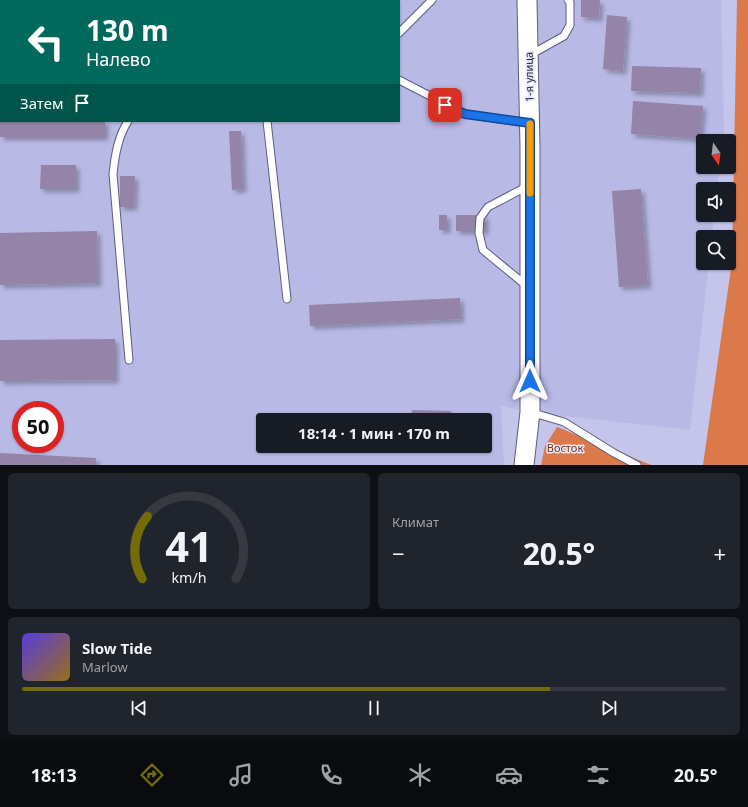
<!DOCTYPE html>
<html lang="ru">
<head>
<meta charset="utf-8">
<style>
  :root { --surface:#171b24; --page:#20242c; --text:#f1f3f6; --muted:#9ea1a6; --line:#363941; --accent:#736c08 }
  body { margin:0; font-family:"Noto Sans",sans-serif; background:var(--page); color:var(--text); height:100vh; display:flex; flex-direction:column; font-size:15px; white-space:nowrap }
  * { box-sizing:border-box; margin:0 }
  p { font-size:13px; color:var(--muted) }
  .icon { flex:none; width:22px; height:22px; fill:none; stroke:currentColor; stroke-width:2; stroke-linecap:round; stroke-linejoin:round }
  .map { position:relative; height:465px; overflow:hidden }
  .drawer { display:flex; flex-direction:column; gap:8px; padding:8px; background:#0d0f14; flex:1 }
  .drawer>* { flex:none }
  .banner { position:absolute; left:0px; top:0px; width:400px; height:122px; box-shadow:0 1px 3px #0004; background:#00695c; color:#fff; overflow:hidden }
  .needle { width:26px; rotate:166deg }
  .buttons { position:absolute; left:696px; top:134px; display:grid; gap:8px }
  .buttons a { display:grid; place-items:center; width:40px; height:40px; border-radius:4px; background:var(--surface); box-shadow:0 1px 3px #0004; font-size:20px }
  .speed { position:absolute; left:12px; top:401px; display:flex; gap:8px; font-size:20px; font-weight:700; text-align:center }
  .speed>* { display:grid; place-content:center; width:52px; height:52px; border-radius:50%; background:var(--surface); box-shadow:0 1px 3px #0004; line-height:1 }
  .speed .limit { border:6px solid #d22; background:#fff; color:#111 }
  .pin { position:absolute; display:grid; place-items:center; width:34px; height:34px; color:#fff; margin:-17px; border-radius:8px; box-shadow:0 2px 6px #0006 }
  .me { position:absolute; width:44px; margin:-22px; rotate:0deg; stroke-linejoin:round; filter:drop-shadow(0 0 3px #0008) }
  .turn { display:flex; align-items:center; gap:14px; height:84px; padding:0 20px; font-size:18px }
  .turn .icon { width:52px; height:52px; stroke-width:2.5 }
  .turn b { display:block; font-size:28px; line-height:34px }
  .then { display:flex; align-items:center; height:38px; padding:0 20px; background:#0003; gap:8px; font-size:15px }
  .big { font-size:30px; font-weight:700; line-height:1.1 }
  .drawer .card { flex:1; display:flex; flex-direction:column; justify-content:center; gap:6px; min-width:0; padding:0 14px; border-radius:6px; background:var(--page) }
  .drawer .dial { align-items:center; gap:0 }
  .dial svg { height:104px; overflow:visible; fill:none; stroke:var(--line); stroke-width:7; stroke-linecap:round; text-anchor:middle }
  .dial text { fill:var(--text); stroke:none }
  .song { display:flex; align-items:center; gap:12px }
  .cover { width:48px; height:48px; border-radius:6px; background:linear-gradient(135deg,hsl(250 70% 55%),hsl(40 70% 35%)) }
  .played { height:4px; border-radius:2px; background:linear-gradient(90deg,var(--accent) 75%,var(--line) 75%) }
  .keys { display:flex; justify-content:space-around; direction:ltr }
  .heat { display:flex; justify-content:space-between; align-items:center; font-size:22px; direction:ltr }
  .drawer .tiles { flex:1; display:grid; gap:8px; grid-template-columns:1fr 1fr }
  .card:last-child { grid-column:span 2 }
  .trip { position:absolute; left:256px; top:413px; width:236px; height:40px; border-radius:4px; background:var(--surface); box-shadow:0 1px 3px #0004; font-weight:700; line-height:40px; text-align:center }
  .dock { display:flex; height:64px; justify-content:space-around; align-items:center; background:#090b0e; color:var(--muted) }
  .dock .icon { width:28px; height:28px }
  .dock .active { color:var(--accent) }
  .dock b { font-size:18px; color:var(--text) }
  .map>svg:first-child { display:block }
  .built { fill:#b9b9e6; fill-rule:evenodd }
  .green { fill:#db794b }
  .building { fill:#9484a7; filter:url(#shadow) }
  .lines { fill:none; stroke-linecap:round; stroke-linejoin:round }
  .lane-casing { stroke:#5d5d7e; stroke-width:9 }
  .secondary-casing { stroke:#5d5d7e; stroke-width:21 }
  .lane { stroke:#fff; stroke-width:7 }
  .secondary { stroke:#fff; stroke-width:19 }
  .route-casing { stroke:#114b97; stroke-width:10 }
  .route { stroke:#1a73e8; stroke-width:7 }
  .slow { stroke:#f59e0b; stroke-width:7 }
  .labels { text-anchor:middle; stroke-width:3; stroke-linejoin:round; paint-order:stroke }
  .street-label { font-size:11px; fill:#2a2a39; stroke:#e7e7fb }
  .park-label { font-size:11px; fill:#79340e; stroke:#e7e7fb }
</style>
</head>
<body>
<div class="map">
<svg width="748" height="465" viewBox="0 0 748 465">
  <defs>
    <filter id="shadow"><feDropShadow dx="3.5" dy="3.5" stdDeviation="2" flood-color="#0004"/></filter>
  </defs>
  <rect width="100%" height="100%" fill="#c5c5eb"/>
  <!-- built -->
  <path class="built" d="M0,0H721L724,133L723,141H703V167H720L717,189H703V215H714L712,237H703V263H709L690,430L530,412L501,406L504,465H0ZM1,1H399V121H1ZM21,410H55V444H21ZM263,420H485V446H263Z"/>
  <!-- green -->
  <g class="green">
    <polygon points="737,0 748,0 748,465 703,465 732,261"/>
    <polygon points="557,427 651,465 541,465 545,446"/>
  </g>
  <!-- building -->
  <g class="building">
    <polygon points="581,0 600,0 599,18 581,17"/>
    <polygon points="607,15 627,17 623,71 603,69"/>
    <polygon points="632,66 701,68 700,93 631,91"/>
    <polygon points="633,101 703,106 700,139 631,134"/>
    <rect x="0" y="121" width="105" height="16"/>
    <polygon points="229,131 241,131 243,189 232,190"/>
    <polygon points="41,165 76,165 76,189 40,189"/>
    <polygon points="120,176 135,176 134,207 120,207"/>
    <polygon points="641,189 648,285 619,287 612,191"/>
    <rect x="439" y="215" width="8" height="15"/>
    <rect x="456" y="215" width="29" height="16"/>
    <polygon points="97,231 98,283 0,285 0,233"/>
    <polygon points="460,298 461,319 310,326 309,305"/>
    <polygon points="115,339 115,380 0,381 0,340"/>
    <polygon points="412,410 451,411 451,420 411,420"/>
    <polygon points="0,453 96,458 96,465 0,465"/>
  </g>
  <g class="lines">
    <!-- lane casing -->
    <g class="lane-casing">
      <g id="lane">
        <polyline points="245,0 245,1"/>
        <polyline points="399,33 432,0"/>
        <polyline points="530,55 564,36 570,25 570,2 568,0"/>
        <polyline points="399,80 465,114 528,123"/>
        <path d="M128,121C118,137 115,155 113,174L129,360"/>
        <polyline points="267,121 287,299"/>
        <polyline points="528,287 483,250 479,233 480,218 488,207 528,186"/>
        <polyline points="530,412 564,422 614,453 637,465"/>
      </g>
    </g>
    <!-- secondary casing -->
    <g class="secondary-casing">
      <polyline id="secondary" points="524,465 530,412 530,147 527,0"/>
    </g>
    <!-- lane -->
    <use href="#lane" class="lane"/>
    <!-- secondary -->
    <use href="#secondary" class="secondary"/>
  </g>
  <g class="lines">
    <!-- route casing -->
    <g class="route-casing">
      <polyline id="route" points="445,105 465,114 530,123 530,381"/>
    </g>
    <!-- route -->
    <use href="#route" class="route"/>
    <!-- slow -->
    <polyline class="slow" points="530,124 530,193"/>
  </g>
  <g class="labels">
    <!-- street labels -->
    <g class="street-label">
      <text transform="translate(529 77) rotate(-91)" y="4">1-я улица</text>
    </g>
    <!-- park labels -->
    <g class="park-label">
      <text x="565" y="452">Восток</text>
    </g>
  </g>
</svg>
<div class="buttons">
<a><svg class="needle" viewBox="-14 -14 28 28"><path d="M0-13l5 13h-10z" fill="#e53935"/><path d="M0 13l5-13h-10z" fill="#9ea1a6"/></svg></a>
<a><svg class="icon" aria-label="sound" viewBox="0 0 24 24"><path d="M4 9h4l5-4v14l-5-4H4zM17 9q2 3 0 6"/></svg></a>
<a><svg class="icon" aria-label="search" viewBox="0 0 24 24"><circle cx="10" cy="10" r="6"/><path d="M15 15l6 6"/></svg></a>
</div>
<div class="speed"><div class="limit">50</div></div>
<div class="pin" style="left:445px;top:105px;background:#d93025"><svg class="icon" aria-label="arrive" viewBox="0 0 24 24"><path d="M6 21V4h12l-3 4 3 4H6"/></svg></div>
<svg class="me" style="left:530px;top:381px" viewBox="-20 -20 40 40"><path d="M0-17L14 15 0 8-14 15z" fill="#1a73e8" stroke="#fff" stroke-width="4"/></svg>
<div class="trip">18:14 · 1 мин · 170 m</div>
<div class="banner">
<div class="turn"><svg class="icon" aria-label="left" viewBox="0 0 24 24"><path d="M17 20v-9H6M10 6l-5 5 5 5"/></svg><div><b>130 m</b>Налево</div></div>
<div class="then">Затем<svg class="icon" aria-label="arrive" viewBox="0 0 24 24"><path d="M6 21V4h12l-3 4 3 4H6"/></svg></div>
</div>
</div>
<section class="drawer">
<div class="tiles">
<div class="card dial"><svg viewBox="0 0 100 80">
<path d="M14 69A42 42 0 1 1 86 69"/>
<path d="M14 69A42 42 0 0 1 18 21" stroke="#736c08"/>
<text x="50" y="56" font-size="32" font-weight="700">41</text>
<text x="50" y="72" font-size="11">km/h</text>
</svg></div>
<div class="card"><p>Климат</p>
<div class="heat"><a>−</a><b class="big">20.5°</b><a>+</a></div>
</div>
<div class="card">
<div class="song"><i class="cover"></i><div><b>Slow Tide</b><p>Marlow</p></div></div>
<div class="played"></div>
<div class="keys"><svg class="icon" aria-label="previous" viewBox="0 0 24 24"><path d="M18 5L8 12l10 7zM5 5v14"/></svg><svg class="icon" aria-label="pause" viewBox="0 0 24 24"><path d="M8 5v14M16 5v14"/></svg><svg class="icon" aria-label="next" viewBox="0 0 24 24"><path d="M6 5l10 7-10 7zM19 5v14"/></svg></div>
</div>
</div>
</section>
<nav class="dock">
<b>18:13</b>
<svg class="icon active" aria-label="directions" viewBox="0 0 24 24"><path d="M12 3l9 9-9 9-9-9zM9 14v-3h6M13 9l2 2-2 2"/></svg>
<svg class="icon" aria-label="music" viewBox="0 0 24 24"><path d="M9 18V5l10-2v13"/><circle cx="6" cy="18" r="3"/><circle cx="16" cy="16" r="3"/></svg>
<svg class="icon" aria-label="phone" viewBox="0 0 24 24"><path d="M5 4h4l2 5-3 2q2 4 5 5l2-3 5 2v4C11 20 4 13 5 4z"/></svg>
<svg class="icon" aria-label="climate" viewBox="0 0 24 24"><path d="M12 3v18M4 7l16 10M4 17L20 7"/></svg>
<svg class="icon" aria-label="car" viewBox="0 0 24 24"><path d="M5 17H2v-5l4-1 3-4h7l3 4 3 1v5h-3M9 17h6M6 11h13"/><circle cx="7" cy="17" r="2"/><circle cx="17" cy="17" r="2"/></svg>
<svg class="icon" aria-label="filters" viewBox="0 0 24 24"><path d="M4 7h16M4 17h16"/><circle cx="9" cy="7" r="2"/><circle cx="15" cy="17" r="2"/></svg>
<b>20.5°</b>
</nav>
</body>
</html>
